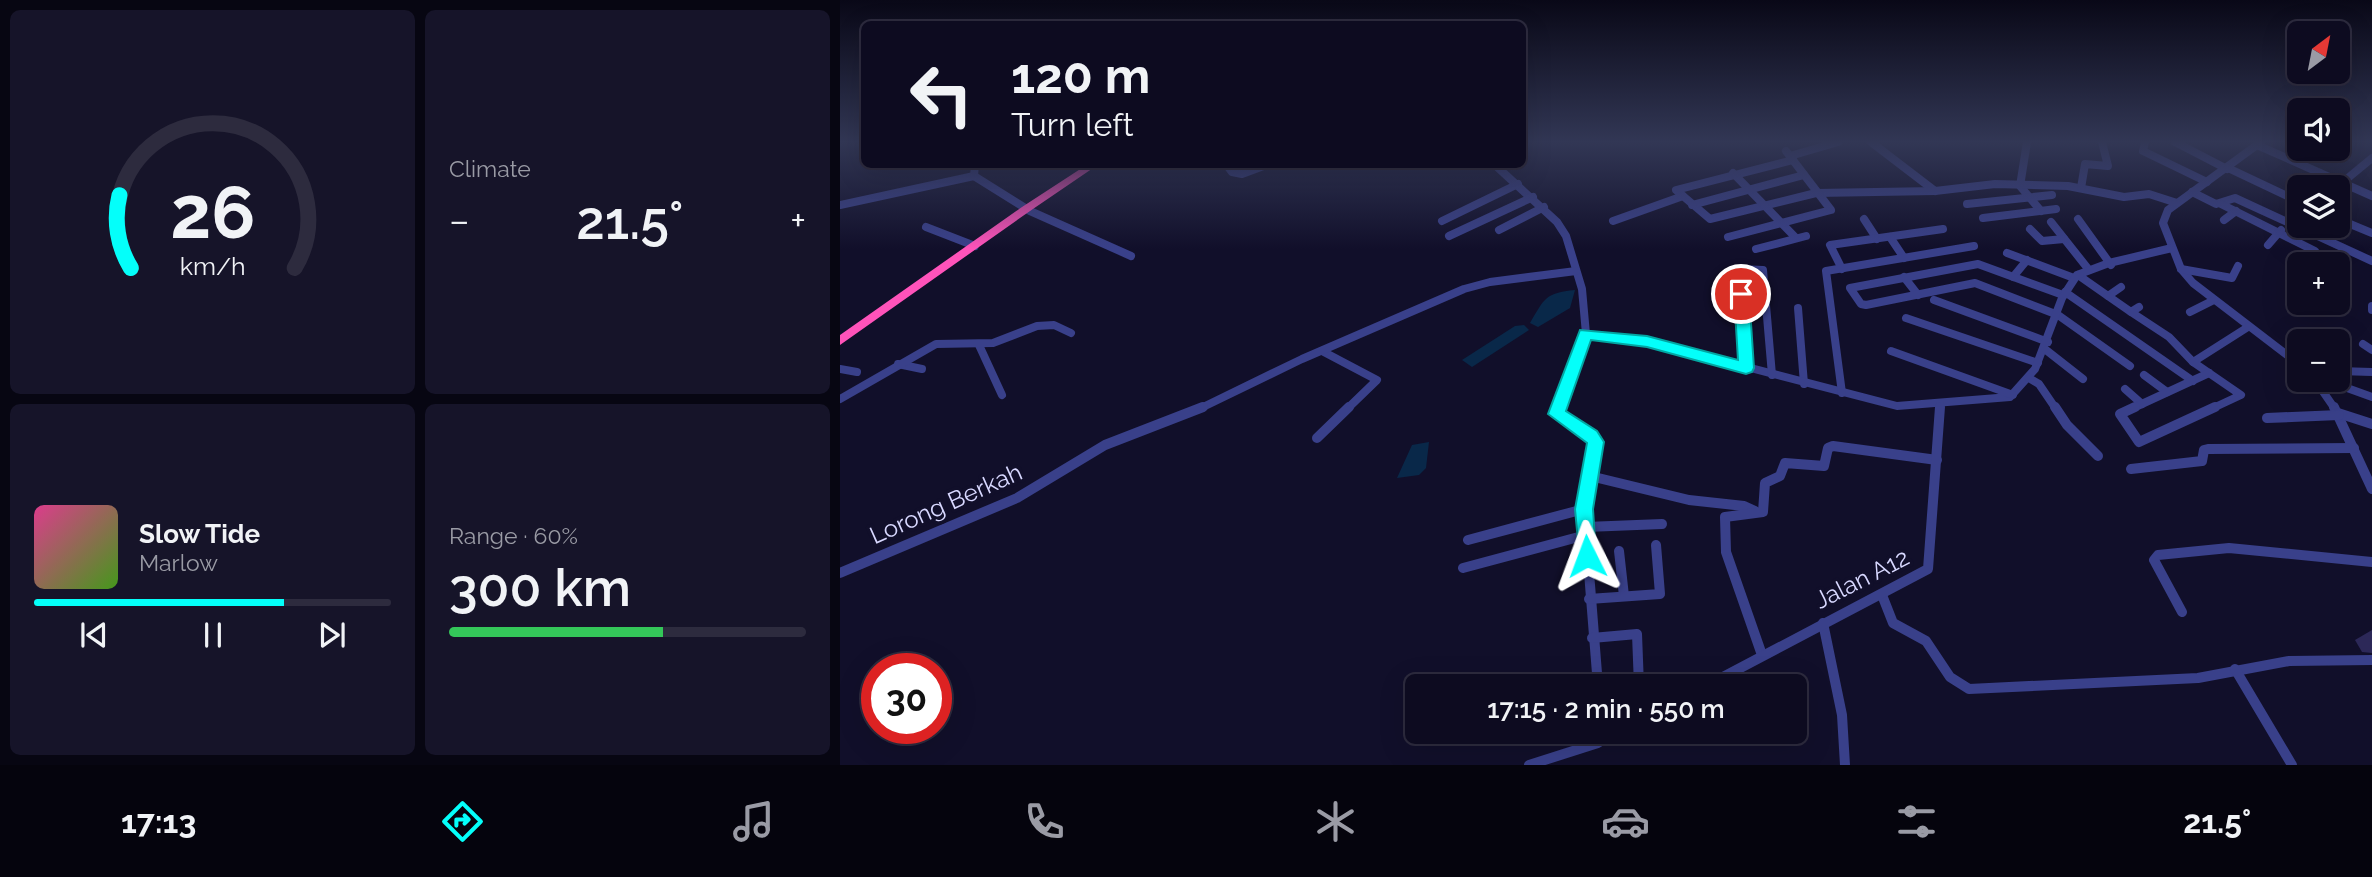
<!DOCTYPE html>
<html lang="en">
<head>
<meta charset="utf-8">
<style>
  :root { --surface:#0d0b20; --page:#161429; --text:#f1f3f6; --muted:#9a9ba5; --line:#2d2b3e; --accent:#04fffa }
  body { margin:0; font-family:Raleway,sans-serif; background:var(--page); color:var(--text); height:100vh; display:flex; flex-direction:column; font-size:26px; white-space:nowrap }
  * { box-sizing:border-box; margin:0 }
  p { font-size:23px; color:var(--muted) }
  .icon { flex:none; width:38px; height:38px; fill:none; stroke:currentColor; stroke-width:2; stroke-linecap:round; stroke-linejoin:round }
  .map { position:relative; flex:1; overflow:hidden }
  .side { display:flex; flex-direction:column; gap:10px; padding:10px; background:#070612; width:840px }
  .side>* { flex:none }
  .hud { position:absolute; left:21px; top:21px; width:665px; height:147px; border-radius:10px; box-shadow:0 7px 28px #0002,0 0 0 2px var(--line); background:#0d0b20; color:var(--text); overflow:hidden }
  .needle { width:46px; rotate:32deg }
  .buttons { position:absolute; left:1447px; top:21px; display:grid; gap:14px }
  .buttons a { display:grid; place-items:center; width:63px; height:63px; border-radius:10px; background:var(--surface); box-shadow:0 7px 28px #0002,0 0 0 2px var(--line); font-size:35px }
  .speed { position:absolute; left:21px; top:653px; display:flex; gap:14px; font-size:35px; font-weight:700; text-align:center }
  .speed>* { display:grid; place-content:center; width:91px; height:91px; border-radius:50%; background:var(--surface); box-shadow:0 7px 28px #0002,0 0 0 2px var(--line); line-height:1 }
  .speed .limit { border:10px solid #d22; background:#fff; color:#111 }
  .pin { position:absolute; display:grid; place-items:center; width:60px; height:60px; color:#fff; margin:-30px; border:4px solid #fff; border-radius:50%; box-shadow:0 2px 7px #0007 }
  .me { position:absolute; width:77px; margin:-38px; rotate:357deg; stroke-linejoin:round; filter:drop-shadow(0 0 5px #0008) }
  .turn { display:flex; align-items:center; gap:24px; height:147px; padding:0 35px; font-size:32px }
  .turn .icon { width:91px; height:91px; stroke-width:2.5 }
  .turn b { display:block; font-size:49px; line-height:60px }
  .big { font-size:52px; font-weight:600; line-height:1.1 }
  .side .widget { flex:1; display:flex; flex-direction:column; justify-content:center; gap:10px; min-width:0; padding:0 24px; border-radius:10px; background:var(--page) }
  .side .dial { align-items:center; gap:0 }
  .dial svg { height:182px; overflow:visible; fill:none; stroke:var(--line); stroke-width:7; stroke-linecap:round; text-anchor:middle }
  .dial text { fill:var(--text); stroke:none }
  .song { display:flex; align-items:center; gap:21px }
  .cover { width:84px; height:84px; border-radius:10px; background:linear-gradient(135deg,hsl(330 70% 55%),hsl(100 70% 35%)) }
  .played { height:7px; border-radius:4px; background:linear-gradient(90deg,var(--accent) 70%,var(--line) 70%) }
  .keys { display:flex; justify-content:space-around; direction:ltr }
  .heat { display:flex; justify-content:space-between; align-items:center; font-size:38px; direction:ltr }
  .charge { height:10px; border-radius:5px; background:linear-gradient(90deg,#34c759 60%,var(--line) 0) }
  .side .tiles { flex:1; display:grid; gap:10px; grid-template-columns:repeat(2,1fr) }
  .trip { position:absolute; left:565px; top:674px; width:402px; height:70px; border-radius:10px; background:var(--surface); box-shadow:0 7px 28px #0002,0 0 0 2px var(--line); font-weight:600; line-height:70px; text-align:center }
  .menu { display:flex; height:112px; justify-content:space-around; align-items:center; background:#05040d; color:var(--muted) }
  .menu .icon { width:49px; height:49px }
  .menu .selected { color:var(--accent) }
  .menu b { font-size:32px; color:var(--text) }
  main { display:flex; flex:1; min-height:0 }
  .map>svg:first-child { display:block }
  .water { fill:#092849 }
  .lines { fill:none; stroke-linecap:round; stroke-linejoin:round }
  .minor-far1 { stroke:#39408a; stroke-width:8 }
  .minor { stroke:#39408a; stroke-width:10 }
  .highway { fill:#ff53ba; fill-rule:evenodd }
  .wall { fill:#2c2858 }
  .route { fill:#04fffa; stroke:#03a6a2; stroke-width:2 }
  .labels { text-anchor:middle; stroke-width:7; stroke-linejoin:round; paint-order:stroke }
  .street-label { font-size:24px; fill:#d8d8ff; stroke:#110f2a }
</style>
</head>
<body>
<main>
<section class="side">
<div class="tiles">
<div class="widget dial"><svg viewBox="0 0 100 80">
<path d="M14 69A42 42 0 1 1 86 69"/>
<path d="M14 69A42 42 0 0 1 9 37" stroke="#04fffa"/>
<text x="50" y="56" font-size="32" font-weight="700">26</text>
<text x="50" y="72" font-size="11">km/h</text>
</svg></div>
<div class="widget"><p>Climate</p>
<div class="heat"><a>−</a><b class="big">21.5°</b><a>+</a></div>
</div>
<div class="widget">
<div class="song"><i class="cover"></i><div><b>Slow Tide</b><p>Marlow</p></div></div>
<div class="played"></div>
<div class="keys"><svg class="icon" aria-label="previous" viewBox="0 0 24 24"><path d="M18 5L8 12l10 7zM5 5v14"/></svg><svg class="icon" aria-label="pause" viewBox="0 0 24 24"><path d="M8 5v14M16 5v14"/></svg><svg class="icon" aria-label="next" viewBox="0 0 24 24"><path d="M6 5l10 7-10 7zM19 5v14"/></svg></div>
</div>
<div class="widget"><p>Range · 60%</p><b class="big">300 km</b><div class="charge"></div></div>
</div>
</section>
<div class="map">
<svg width="1532" height="765" viewBox="0 0 1532 765">
  <rect width="100%" height="100%" fill="#110f2a"/>
  <!-- water -->
  <g class="water">
    <path d="M735,290L730,308L698,327L690,323C705,298 705,293 735,290Z"/>
    <polygon points="684,325 689,330 632,367 622,360 675,326"/>
    <polygon points="589,442 586,468 579,475 557,478 572,445"/>
  </g>
  <g class="lines">
    <!-- minor-far1 -->
    <g class="minor-far1">
      <polyline points="1031,142 1095,191"/>
      <polyline points="1187,142 1180,186 1201,211"/>
      <polyline points="1305,142 1303,151 1367,182"/>
      <polyline points="1335,142 1387,169"/>
      <polyline points="1421,142 1328,210 1323,223 1341,269 1353,283 1460,365"/>
      <polyline points="1417,145 1532,196"/>
      <polyline points="950,156 998,142"/>
      <polyline points="953,160 836,190 870,219 976,193 1095,191 1155,184 1228,186 1284,197 1309,194 1337,203"/>
      <polyline points="386,164 392,172 402,174 429,164"/>
      <polyline points="654,164 717,222 726,236 742,289 746,334 718,409"/>
      <polyline points="1388,168 1460,202"/>
      <polyline points="893,173 955,237"/>
      <polyline points="134,176 190,211 291,256"/>
      <polyline points="134,176 135,164"/>
      <polyline points="1503,182 1532,158"/>
      <polyline points="1241,188 1245,164 1268,166 1262,142"/>
      <polyline points="1352,192 1376,204 1395,198 1532,261"/>
      <polyline points="1127,204 1212,195"/>
      <polyline points="1381,204 1475,251"/>
      <polyline points="0,205 134,176"/>
      <polyline points="852,205 964,175"/>
      <polyline points="1143,218 1216,209"/>
      <polyline points="1024,219 1037,239"/>
      <polyline points="1238,219 1271,265"/>
      <polyline points="1498,219 1532,233"/>
      <polyline points="1384,220 1396,211"/>
      <polyline points="602,221 678,184"/>
      <polyline points="773,221 843,196"/>
      <polyline points="1211,222 1249,270"/>
      <polyline points="86,227 135,246"/>
      <polyline points="1190,229 1202,241 1224,239"/>
      <polyline points="659,230 704,207"/>
      <polyline points="609,236 693,197"/>
      <polyline points="888,237 991,210 946,151"/>
      <polyline points="1050,237 1064,258"/>
      <polyline points="1428,245 1441,230"/>
      <polyline points="916,249 966,236"/>
      <polyline points="1167,253 1234,278"/>
      <polyline points="1002,269 990,245 1103,229"/>
      <polyline points="1341,269 1392,278 1398,266"/>
      <polyline points="1238,275 1268,296 1281,287"/>
      <polyline points="1064,277 1078,295"/>
      <polyline points="1173,277 1187,260"/>
      <polyline points="1225,292 1353,381"/>
      <polyline points="1223,295 1138,264 1010,288 1021,304 1026,305 1135,283 1218,315 1290,366"/>
      <polyline points="1268,296 1291,312 1299,307"/>
      <polyline points="1094,300 1208,342"/>
      <polyline points="1532,306 1532,310"/>
      <polyline points="958,308 964,384"/>
      <polyline points="1291,312 1329,337 1353,362 1408,327"/>
      <polyline points="1350,312 1374,300"/>
      <polyline points="1066,318 1198,363"/>
      <polyline points="746,334 807,341 1057,406 1170,397 1195,369 1222,298 1237,275 1269,263 1332,248"/>
      <polyline points="1523,344 1532,350"/>
      <polyline points="139,345 162,395"/>
      <polyline points="1206,350 1243,379"/>
      <polyline points="482,351 537,380 507,409"/>
      <polyline points="1051,351 1173,395"/>
      <polyline points="1353,362 1369,373"/>
      <polyline points="58,364 82,369"/>
      <polyline points="906,368 900,269 923,270 932,375"/>
      <polyline points="0,369 17,372"/>
      <polyline points="1498,371 1532,372"/>
      <polyline points="1369,373 1401,395 1371,409"/>
      <polyline points="1304,375 1327,392"/>
      <polyline points="1189,378 1199,384 1216,409"/>
      <polyline points="1475,380 1495,409"/>
      <polyline points="1485,380 1532,397"/>
      <polyline points="1285,389 1302,404"/>
      <polyline points="1002,393 986,271 1134,246"/>
      <polyline points="0,399 96,344 153,343 197,326 214,325 231,333"/>
      <polyline points="359,409 462,359 624,289 650,282 736,271"/>
      <polyline points="1100,409 1100,404"/>
      <polyline points="1291,409 1369,373"/>
    </g>
    <!-- minor -->
    <g class="minor">
      <polyline points="719,407 716,414 751,436 755,442 744,509 758,686"/>
      <polyline points="1215,407 1227,425 1258,456"/>
      <polyline points="1295,407 1280,414 1299,442 1375,407"/>
      <polyline points="1494,407 1532,489"/>
      <polyline points="1498,413 1532,424"/>
      <polyline points="1427,418 1499,415"/>
      <polyline points="477,438 509,407"/>
      <polyline points="1291,469 1362,461 1364,450 1368,449 1514,448"/>
      <polyline points="750,476 849,500 904,506 915,511"/>
      <polyline points="746,527 822,524"/>
      <polyline points="628,540 744,509"/>
      <polyline points="779,551 784,596"/>
      <polyline points="623,568 746,535"/>
      <polyline points="0,573 177,498 265,445 363,407"/>
      <polyline points="1042,595 1053,623 1086,641 1110,677 1129,689 1358,678 1449,661 1532,660"/>
      <polyline points="749,599 820,594 816,545"/>
      <polyline points="1342,612 1314,560 1318,555 1389,548 1532,562"/>
      <polyline points="983,623 1002,715 1005,765"/>
      <polyline points="752,638 797,634 799,686"/>
      <polyline points="922,655 886,552 885,517 923,512 925,483 940,476 945,463 984,466 988,448 993,446 1097,460"/>
      <polyline points="1395,669 1452,765"/>
      <polyline points="866,686 1088,569 1100,407"/>
      <polyline points="689,765 758,743 774,732"/>
    </g>
    <!-- highway -->
    <polygon class="highway" points="248,164 259,164 190,211 0,345 0,335 182,207"/>
  </g>
  <!-- wall -->
  <polygon class="wall" points="1532,630 1532,653 1522,652 1515,640"/>
  <!-- sky -->
  <linearGradient id="sky" x2="0" y2="1"><stop stop-color="#090817"/><stop offset="0.57" stop-color="#323755"/><stop offset="1" stop-color="#323755" stop-opacity="0"/></linearGradient>
  <rect width="1532" height="249" fill="url(#sky)"/>
  <!-- route -->
  <polygon class="route" points="901,288 909,294 914,368 912,372 906,374 807,347 751,340 726,411 757,431 764,442 753,509 756,556 753,562 747,565 740,562 735,509 747,443 708,414 740,330 807,336 898,360 894,294"/>
  <g class="labels">
    <!-- street labels -->
    <g class="street-label">
      <text transform="translate(106 504) rotate(-24)" y="8">Lorong Berkah</text>
      <text transform="translate(1022 579) rotate(-27)" y="8">Jalan A12</text>
    </g>
  </g>
</svg>
<div class="buttons">
<a><svg class="needle" viewBox="-14 -14 28 28"><path d="M0-13l5 13h-10z" fill="#e53935"/><path d="M0 13l5-13h-10z" fill="#9a9ba5"/></svg></a>
<a><svg class="icon" aria-label="sound" viewBox="0 0 24 24"><path d="M4 9h4l5-4v14l-5-4H4zM17 9q2 3 0 6"/></svg></a>
<a><svg class="icon" aria-label="layers" viewBox="0 0 24 24"><path d="M12 4l9 5-9 5-9-5zM3 14l9 5 9-5"/></svg></a>
<a>+</a>
<a>−</a>
</div>
<div class="speed"><div class="limit">30</div></div>
<div class="pin" style="left:901px;top:294px;background:#d93025"><svg class="icon" aria-label="arrive" viewBox="0 0 24 24"><path d="M6 21V4h12l-3 4 3 4H6"/></svg></div>
<svg class="me" style="left:747px;top:556px" viewBox="-20 -20 40 40"><path d="M0-17L14 15 0 8-14 15z" fill="#04fffa" stroke="#fff" stroke-width="4"/></svg>
<div class="trip">17:15 · 2 min · 550 m</div>
<div class="hud">
<div class="turn"><svg class="icon" aria-label="left" viewBox="0 0 24 24"><path d="M17 20v-9H6M10 6l-5 5 5 5"/></svg><div><b>120 m</b>Turn left</div></div>
</div>
</div>
</main>
<nav class="menu">
<b>17:13</b>
<svg class="icon selected" aria-label="directions" viewBox="0 0 24 24"><path d="M12 3l9 9-9 9-9-9zM9 14v-3h6M13 9l2 2-2 2"/></svg>
<svg class="icon" aria-label="music" viewBox="0 0 24 24"><path d="M9 18V5l10-2v13"/><circle cx="6" cy="18" r="3"/><circle cx="16" cy="16" r="3"/></svg>
<svg class="icon" aria-label="phone" viewBox="0 0 24 24"><path d="M5 4h4l2 5-3 2q2 4 5 5l2-3 5 2v4C11 20 4 13 5 4z"/></svg>
<svg class="icon" aria-label="climate" viewBox="0 0 24 24"><path d="M12 3v18M4 7l16 10M4 17L20 7"/></svg>
<svg class="icon" aria-label="car" viewBox="0 0 24 24"><path d="M5 17H2v-5l4-1 3-4h7l3 4 3 1v5h-3M9 17h6M6 11h13"/><circle cx="7" cy="17" r="2"/><circle cx="17" cy="17" r="2"/></svg>
<svg class="icon" aria-label="filters" viewBox="0 0 24 24"><path d="M4 7h16M4 17h16"/><circle cx="9" cy="7" r="2"/><circle cx="15" cy="17" r="2"/></svg>
<b>21.5°</b>
</nav>
</body>
</html>
